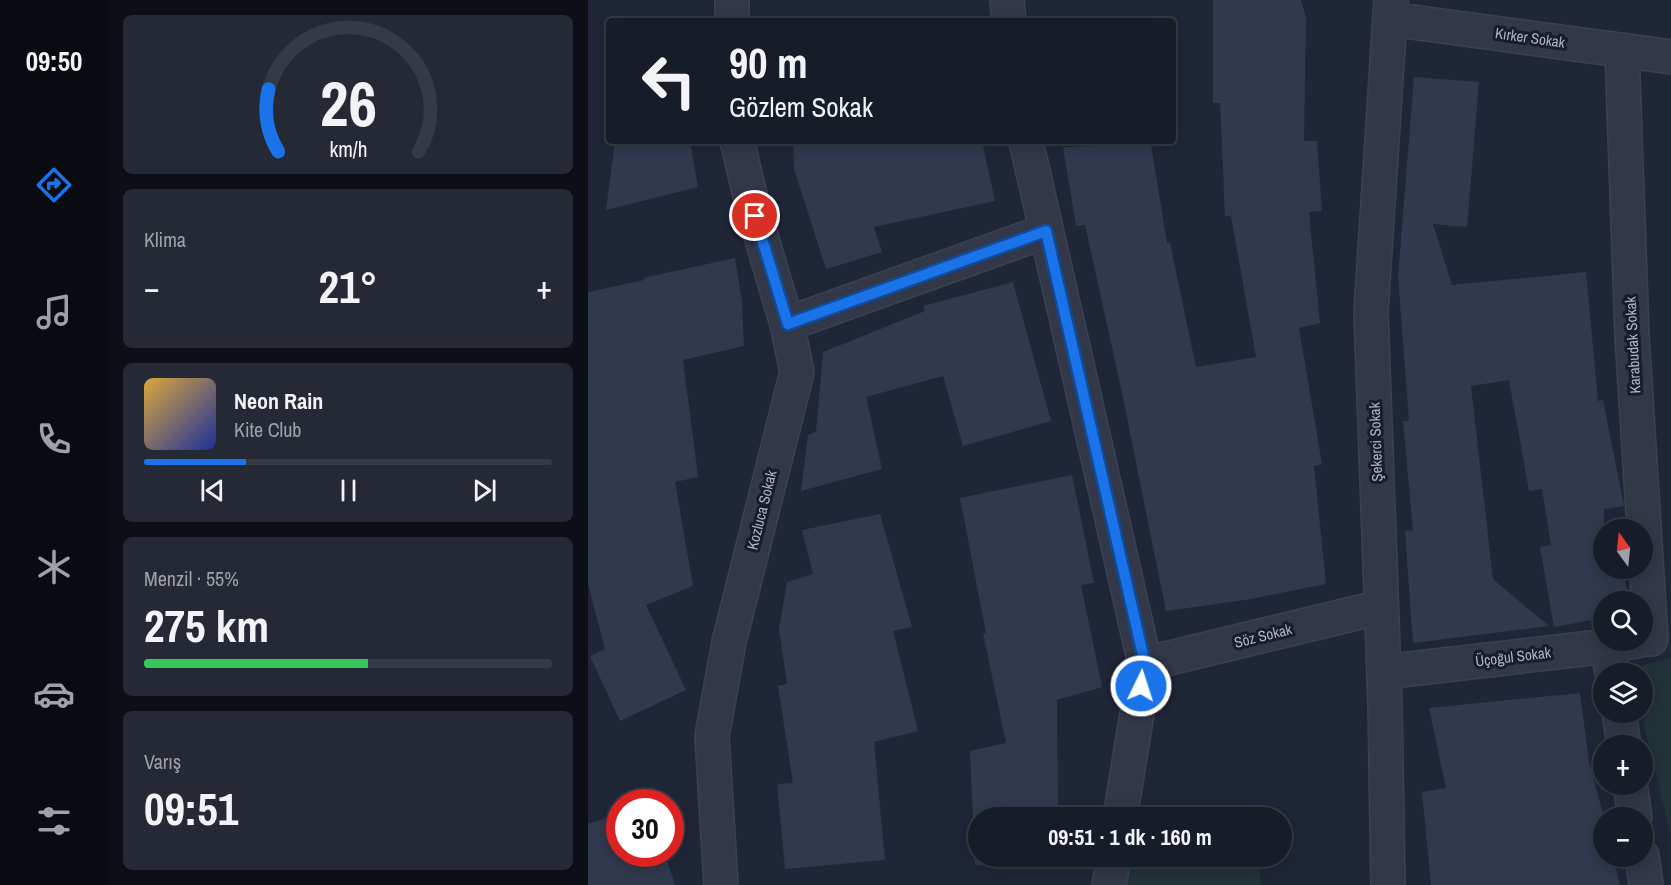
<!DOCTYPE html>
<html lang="tr">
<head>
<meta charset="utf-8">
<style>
  :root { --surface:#171c29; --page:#242935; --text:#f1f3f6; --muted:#9ea1a8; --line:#363a46; --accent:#1a73e8 }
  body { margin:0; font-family:"Archivo Narrow",sans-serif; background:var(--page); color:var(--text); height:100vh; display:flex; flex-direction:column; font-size:22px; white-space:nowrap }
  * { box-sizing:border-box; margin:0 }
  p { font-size:20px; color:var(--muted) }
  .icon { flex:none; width:33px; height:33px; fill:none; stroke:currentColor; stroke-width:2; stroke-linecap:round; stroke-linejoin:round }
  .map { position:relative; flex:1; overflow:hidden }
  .sheet { display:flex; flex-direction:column; gap:15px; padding:15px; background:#0d0f17; width:480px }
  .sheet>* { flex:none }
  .top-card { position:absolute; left:18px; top:18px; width:570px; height:126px; border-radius:6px; box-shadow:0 3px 15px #0003,0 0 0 2px var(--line); background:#171c29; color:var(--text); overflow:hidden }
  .needle { width:39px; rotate:345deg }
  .tools { position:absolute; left:1005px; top:519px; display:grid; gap:12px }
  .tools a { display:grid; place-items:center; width:60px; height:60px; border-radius:50%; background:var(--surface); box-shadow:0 3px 15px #0003,0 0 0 2px var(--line); font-size:30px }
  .speed { position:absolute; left:18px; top:789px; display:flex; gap:12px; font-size:30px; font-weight:700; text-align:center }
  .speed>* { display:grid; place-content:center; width:78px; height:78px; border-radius:50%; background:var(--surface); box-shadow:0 3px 15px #0003,0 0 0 2px var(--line); line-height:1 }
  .speed .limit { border:9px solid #d22; background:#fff; color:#111 }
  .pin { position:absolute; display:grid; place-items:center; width:51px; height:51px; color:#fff; margin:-26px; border:3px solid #fff; border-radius:50%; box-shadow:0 2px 6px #0007 }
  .me { position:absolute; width:66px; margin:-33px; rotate:4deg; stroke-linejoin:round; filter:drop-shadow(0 0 4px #0008) }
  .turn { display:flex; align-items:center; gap:21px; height:126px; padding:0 24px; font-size:27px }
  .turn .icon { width:78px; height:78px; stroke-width:2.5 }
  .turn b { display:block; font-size:42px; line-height:51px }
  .big { font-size:45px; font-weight:800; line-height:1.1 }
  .sheet .widget { flex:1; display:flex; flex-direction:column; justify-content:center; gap:9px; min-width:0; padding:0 21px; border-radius:9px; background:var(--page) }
  .sheet .dial { align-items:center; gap:0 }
  .dial svg { height:156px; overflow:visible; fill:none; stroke:var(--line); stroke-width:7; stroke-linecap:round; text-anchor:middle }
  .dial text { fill:var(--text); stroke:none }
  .song { display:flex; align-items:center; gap:18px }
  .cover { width:72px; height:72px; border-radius:9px; background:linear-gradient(135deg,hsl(40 70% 55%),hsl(230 70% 35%)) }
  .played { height:6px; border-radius:3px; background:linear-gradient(90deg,var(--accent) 25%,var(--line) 25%) }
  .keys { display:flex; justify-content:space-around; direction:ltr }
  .heat { display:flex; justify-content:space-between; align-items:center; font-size:33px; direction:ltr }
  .charge { height:9px; border-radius:4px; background:linear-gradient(90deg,#34c759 55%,var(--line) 0) }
  .trip { position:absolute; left:380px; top:807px; width:324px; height:60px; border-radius:30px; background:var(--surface); box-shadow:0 3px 15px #0003,0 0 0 2px var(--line); font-weight:800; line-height:60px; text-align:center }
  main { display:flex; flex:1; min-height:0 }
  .tabs { display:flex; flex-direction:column; width:108px; justify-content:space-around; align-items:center; background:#090b10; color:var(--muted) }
  .tabs .icon { width:42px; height:42px }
  .tabs .on { color:var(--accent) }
  .tabs b { font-size:27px; color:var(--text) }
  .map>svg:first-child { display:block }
  .green { fill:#213238 }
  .building { fill:#31394e }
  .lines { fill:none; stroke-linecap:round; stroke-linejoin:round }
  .minor-casing { stroke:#3c4151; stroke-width:36 }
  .minor { stroke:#323848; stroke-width:33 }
  .route-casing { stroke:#114b97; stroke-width:15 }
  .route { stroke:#1a73e8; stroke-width:10 }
  .labels { text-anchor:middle; stroke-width:6; stroke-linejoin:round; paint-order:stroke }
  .street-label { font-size:15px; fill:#acb2c5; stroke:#181d2c }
</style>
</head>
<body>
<main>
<nav class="tabs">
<b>09:50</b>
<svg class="icon on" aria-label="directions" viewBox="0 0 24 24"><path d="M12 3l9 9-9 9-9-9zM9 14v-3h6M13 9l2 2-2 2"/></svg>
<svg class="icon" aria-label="music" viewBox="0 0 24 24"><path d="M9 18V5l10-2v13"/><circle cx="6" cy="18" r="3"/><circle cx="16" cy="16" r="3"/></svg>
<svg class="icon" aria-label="phone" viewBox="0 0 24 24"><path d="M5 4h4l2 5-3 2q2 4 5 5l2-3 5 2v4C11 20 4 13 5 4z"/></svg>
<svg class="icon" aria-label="climate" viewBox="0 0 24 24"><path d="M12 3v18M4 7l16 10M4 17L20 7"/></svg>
<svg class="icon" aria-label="car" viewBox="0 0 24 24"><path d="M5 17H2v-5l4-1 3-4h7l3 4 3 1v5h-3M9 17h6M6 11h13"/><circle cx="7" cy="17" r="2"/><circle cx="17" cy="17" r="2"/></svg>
<svg class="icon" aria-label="filters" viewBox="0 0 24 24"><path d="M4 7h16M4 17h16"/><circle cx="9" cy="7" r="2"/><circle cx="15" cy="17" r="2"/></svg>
</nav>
<section class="sheet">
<div class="widget dial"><svg viewBox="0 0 100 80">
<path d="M14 69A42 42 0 1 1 86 69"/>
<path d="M14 69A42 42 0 0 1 9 37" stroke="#1a73e8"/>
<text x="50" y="56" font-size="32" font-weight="700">26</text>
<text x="50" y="72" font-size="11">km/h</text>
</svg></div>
<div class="widget"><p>Klima</p>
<div class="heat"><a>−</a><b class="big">21°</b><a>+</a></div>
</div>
<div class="widget">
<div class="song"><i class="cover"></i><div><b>Neon Rain</b><p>Kite Club</p></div></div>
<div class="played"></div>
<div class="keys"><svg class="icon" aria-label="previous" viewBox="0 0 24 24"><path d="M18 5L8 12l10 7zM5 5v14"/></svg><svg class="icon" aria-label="pause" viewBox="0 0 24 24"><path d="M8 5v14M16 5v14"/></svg><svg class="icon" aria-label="next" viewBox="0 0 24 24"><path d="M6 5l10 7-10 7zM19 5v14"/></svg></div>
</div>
<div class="widget"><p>Menzil · 55%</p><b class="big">275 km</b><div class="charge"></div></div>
<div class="widget"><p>Varış</p><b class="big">09:51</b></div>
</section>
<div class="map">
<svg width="1083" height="885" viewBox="0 0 1083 885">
  <rect width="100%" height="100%" fill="#1f2637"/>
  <!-- green -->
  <g class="green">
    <polygon points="1083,658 1083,836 1053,713 1054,674 1044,673 1043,668"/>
    <polygon points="540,857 671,857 673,885 536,885"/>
  </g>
  <!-- building -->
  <g class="building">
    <polygon points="625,0 713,0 718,18 716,141 729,141 734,211 721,212 732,323 711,328 734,464 726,466 738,584 657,600 578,611 533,388 497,225 488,226 475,147 563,145 579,243 582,243 608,367 668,357 643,216 637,216 632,103 625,103"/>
    <polygon points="826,77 891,82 879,227 845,224 864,285 998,272 1010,401 1015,400 1036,506 1016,509 1016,568 1035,568 1041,602 1016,602 1016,618 966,627 952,547 963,545 954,489 941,491 921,380 883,386 905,579 961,626 825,643 817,531 825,530 815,421 821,421 810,276"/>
    <polygon points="27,141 102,141 110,187 18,210"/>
    <polygon points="205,141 394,141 407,201 286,227 294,252 238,269 206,169"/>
    <polygon points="147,258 154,302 156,346 95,360 110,477 87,482 105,586 58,605 98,690 32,721 2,656 17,649 0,584 0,292 56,280 55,278"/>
    <polygon points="425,282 463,421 375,446 355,376 278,397 294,469 213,491 220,435 228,432 235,352 337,311 335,306"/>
    <polygon points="484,475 506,583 493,585 514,687 469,700 470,818 390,818 390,856 471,856 471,862 387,865 382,751 418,743 395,633 398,633 372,498"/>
    <polygon points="292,514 324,627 305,631 330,731 286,742 297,860 197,869 189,784 205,783 190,686 199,684 191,629 199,582 225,574 214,530"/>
    <polygon points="992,693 1001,761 1016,818 1016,856 1025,856 1032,885 843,885 834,792 858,788 841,708"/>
    <polygon points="32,813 32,854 77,854 87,885 0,885 0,824"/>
  </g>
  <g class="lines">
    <!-- minor casing -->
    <g class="minor-casing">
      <g id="minor">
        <polyline points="419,0 421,21"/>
        <polyline points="802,19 1083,57"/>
        <polyline points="144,21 144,0"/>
        <polyline points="1034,50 1044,336 1063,639"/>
        <polyline points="438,141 557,664 532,818"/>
        <polyline points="199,324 458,231"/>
        <polyline points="1020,646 1024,674"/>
        <polyline points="557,664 793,607"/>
        <polyline points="796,672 1020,646 1053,640"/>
        <polyline points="1031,712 1036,746"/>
        <polyline points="1042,784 1047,818"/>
        <polyline points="1054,856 1058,885"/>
        <polyline points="133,885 124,736 141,642 209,372 199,324 167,216 149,141"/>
        <polyline points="521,885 526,856"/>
        <polyline points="800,885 797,704 783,312 803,0"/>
      </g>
    </g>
    <!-- minor -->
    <use href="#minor" class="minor"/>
  </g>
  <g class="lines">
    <!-- route casing -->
    <g class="route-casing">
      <polyline id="route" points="167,216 200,324 458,231 557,664 553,686"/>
    </g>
    <!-- route -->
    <use href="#route" class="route"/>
  </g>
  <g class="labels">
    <!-- street labels -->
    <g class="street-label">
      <text transform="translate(942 38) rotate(8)" y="5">Kırker Sokak</text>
      <text transform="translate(1045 345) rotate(-93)" y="5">Karabudak Sokak</text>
      <text transform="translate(788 442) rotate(-92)" y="5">Şekerci Sokak</text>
      <text transform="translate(174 510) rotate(-76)" y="5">Kozluca Sokak</text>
      <text transform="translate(675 636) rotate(-14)" y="5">Söz Sokak</text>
      <text transform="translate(925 657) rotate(-7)" y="5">Üçoğul Sokak</text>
    </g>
  </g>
</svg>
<div class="tools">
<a><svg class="needle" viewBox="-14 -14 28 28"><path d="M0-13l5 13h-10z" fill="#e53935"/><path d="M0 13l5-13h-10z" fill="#9ea1a8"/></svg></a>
<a><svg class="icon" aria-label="search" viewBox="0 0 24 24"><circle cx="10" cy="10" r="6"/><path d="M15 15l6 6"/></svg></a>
<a><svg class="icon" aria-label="layers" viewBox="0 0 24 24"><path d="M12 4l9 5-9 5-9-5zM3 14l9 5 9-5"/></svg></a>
<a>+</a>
<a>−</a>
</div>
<div class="speed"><div class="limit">30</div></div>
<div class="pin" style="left:167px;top:216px;background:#d93025"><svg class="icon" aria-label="arrive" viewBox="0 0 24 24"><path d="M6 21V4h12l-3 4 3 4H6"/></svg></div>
<svg class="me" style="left:553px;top:686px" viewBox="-20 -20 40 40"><circle r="17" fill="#1a73e8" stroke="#fff" stroke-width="3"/><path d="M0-11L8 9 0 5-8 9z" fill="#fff"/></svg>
<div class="trip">09:51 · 1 dk · 160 m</div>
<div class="top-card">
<div class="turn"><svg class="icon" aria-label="left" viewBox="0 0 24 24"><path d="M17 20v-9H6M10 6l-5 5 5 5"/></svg><div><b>90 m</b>Gözlem Sokak</div></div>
</div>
</div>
</main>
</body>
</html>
